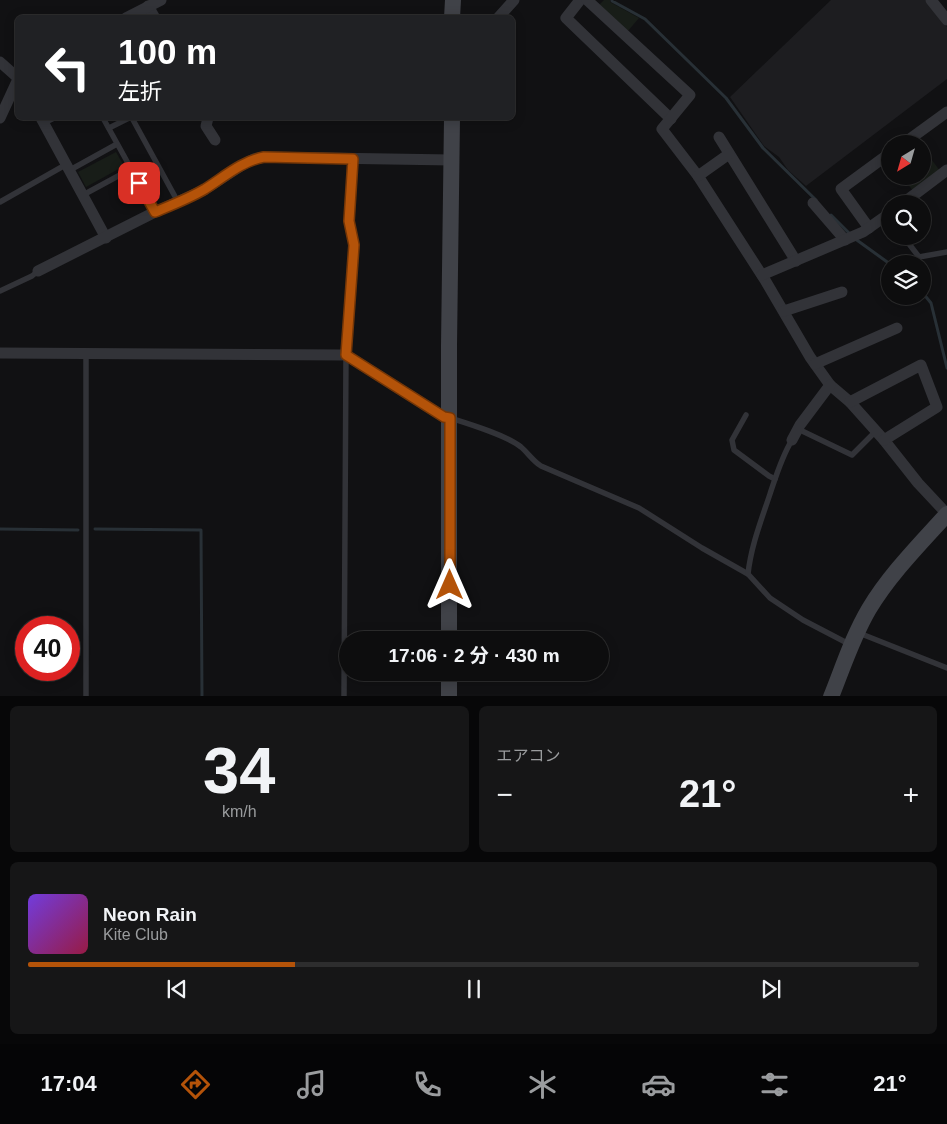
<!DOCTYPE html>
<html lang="ja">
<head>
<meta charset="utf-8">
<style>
  :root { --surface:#0d0d0e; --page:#161617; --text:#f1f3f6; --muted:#9a9c9e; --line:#2d2d2e; --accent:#b45309 }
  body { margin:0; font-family:Helvetica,"Noto Sans JP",sans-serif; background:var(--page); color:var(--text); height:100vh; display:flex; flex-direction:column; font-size:19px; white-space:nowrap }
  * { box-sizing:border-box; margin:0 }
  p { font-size:16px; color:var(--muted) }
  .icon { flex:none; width:28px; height:28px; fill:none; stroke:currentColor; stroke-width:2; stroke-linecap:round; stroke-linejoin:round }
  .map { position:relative; height:696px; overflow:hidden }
  .drawer { display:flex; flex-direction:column; gap:10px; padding:10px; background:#070708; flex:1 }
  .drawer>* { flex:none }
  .top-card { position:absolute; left:15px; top:15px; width:500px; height:105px; border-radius:8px; box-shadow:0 2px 12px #0003,0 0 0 1px var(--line); background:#202124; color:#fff; overflow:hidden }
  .needle { width:32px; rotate:217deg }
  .controls { position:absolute; left:881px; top:135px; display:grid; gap:10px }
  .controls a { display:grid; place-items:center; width:50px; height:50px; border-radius:50%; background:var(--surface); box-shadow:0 2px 12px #0003,0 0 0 1px var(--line); font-size:25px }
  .speed { position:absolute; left:15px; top:616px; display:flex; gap:10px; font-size:25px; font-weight:700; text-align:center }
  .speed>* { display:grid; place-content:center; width:65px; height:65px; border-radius:50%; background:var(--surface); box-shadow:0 2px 12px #0003,0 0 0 1px var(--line); line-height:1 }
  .speed .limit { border:8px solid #d22; background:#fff; color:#111 }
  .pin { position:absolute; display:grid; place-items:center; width:42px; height:42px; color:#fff; margin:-21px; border-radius:10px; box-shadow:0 2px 8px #0006 }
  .me { position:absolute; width:55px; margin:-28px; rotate:0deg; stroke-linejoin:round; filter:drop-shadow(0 0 4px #0008) }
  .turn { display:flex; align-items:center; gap:18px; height:105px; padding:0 20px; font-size:22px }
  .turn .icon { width:65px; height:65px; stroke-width:2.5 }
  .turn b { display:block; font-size:35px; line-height:42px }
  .big { font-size:38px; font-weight:700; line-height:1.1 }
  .drawer .widget { flex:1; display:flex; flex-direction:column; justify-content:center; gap:8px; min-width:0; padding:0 18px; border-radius:8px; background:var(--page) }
  .drawer .dial { align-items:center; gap:0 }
  .dial b { font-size:65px; line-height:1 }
  .song { display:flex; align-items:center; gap:15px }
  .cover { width:60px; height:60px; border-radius:8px; background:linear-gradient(135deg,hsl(260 70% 55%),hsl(340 70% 35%)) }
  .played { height:5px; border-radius:2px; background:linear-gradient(90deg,var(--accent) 30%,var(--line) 30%) }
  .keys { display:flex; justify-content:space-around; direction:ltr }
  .heat { display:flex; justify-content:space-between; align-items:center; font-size:28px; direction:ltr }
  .drawer .tiles { flex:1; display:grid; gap:10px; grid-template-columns:1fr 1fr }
  .widget:last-child { grid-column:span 2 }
  .trip { position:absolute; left:339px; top:631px; width:270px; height:50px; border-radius:25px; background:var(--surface); box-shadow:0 2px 12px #0003,0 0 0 1px var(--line); font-weight:700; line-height:50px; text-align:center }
  .dock { display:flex; height:80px; justify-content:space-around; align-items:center; background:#050506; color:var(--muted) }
  .dock .icon { width:35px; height:35px }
  .dock .current { color:var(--accent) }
  .dock b { font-size:22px; color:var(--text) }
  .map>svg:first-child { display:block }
  .built { fill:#1d1d20 }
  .green { fill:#181d18 }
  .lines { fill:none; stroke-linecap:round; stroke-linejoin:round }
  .stream { stroke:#283036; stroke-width:3 }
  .lane { stroke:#323338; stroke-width:5.5 }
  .street { stroke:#323338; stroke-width:11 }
  .secondary { stroke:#404248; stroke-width:16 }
  .route-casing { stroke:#753606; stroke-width:12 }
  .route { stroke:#b45309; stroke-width:9 }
</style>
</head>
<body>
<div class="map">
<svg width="947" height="697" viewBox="0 0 947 697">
  <rect width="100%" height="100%" fill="#111113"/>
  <!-- built -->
  <polygon class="built" points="831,0 927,0 947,27 947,79 806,186 788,170 779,157 764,146 730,97"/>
  <!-- green -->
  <g class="green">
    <polygon points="604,0 610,0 610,2 639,18 627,32 599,5"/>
    <polygon points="923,148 940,171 913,191 902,176 922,176"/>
    <polygon points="116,152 124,166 86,187 78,172"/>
  </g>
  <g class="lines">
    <!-- stream -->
    <g class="stream">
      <polyline points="612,0 612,1 645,19 726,98 763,148 816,200"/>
      <polyline points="831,215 850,234"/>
      <polyline points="854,238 890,264"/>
      <polyline points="922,292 931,303 947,368"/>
      <polyline points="0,529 78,530"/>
      <polyline points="95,529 201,530 202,697"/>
    </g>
    <!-- lane -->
    <g class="lane">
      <polyline points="103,118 155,212"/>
      <polyline points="132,118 178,202"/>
      <polyline points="44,123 54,118"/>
      <polyline points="109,128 129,118"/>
      <polyline points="70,170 117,144"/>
      <polyline points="83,195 131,169"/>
      <polyline points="0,202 67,164"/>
      <polyline points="903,236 919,257 947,252"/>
      <polyline points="0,291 32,276 38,271"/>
      <polyline points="86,355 86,697"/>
      <polyline points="746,415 732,440 734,450 769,476 775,479"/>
      <path d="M450,418C469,424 506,435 521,447C528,453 533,461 541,466L639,508L702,548L748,574L770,598L803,620L849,644"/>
      <polyline points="798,429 852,455 876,431"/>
      <path d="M748,574C751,546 761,521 770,494C776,476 782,456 792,440"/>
      <polyline points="859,633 947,668"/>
      <polyline points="344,697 346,355 354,245 349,221 353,159"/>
    </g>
    <!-- street -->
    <g class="street">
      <polyline points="580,0 566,18 671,119"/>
      <polyline points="587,0 690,95 662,129 698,176 765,280 810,357 830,385 850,402 884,440 918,483 947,514"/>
      <polyline points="931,0 947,20"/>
      <polyline points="148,6 155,18"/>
      <polyline points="126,18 161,0"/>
      <polyline points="498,18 514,0"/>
      <polyline points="0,62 18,78"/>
      <polyline points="0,118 18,79"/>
      <polyline points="41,118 106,238"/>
      <polyline points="208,118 206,126 215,140"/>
      <polyline points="719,137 796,261"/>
      <polyline points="903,144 947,112"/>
      <polyline points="698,176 729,154"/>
      <polyline points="813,203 845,240"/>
      <polyline points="902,204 947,170"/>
      <polyline points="869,228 841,189 890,153"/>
      <polyline points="38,271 155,212 204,190 244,164 254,159 264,157 452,160"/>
      <polyline points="762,275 863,232 890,213"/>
      <polyline points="784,311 842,292"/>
      <polyline points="0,353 346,355 444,417 450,418"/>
      <polyline points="815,364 897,328"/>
      <polyline points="850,402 921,365 937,407 884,440"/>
      <polyline points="792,440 800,425 830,385"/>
    </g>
    <!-- secondary -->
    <g class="secondary">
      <polyline points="452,18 453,0"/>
      <polyline points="449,640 449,346 452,118"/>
      <polyline points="449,697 449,672"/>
      <path d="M831,697C843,667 853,636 869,609C890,574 920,544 947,514"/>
    </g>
  </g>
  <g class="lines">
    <!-- route casing -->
    <g class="route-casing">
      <path id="route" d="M139,183L155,212C172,205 190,198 205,189C224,177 242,161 264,157L353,159L349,221L354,245L346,355L444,417L450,418V585"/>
    </g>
    <!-- route -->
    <use href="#route" class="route"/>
  </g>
</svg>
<div class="controls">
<a><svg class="needle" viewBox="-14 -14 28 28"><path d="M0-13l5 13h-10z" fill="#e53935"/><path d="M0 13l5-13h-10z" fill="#9a9c9e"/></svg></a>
<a><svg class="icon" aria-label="search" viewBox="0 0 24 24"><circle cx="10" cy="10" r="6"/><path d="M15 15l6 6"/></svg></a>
<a><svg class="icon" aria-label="layers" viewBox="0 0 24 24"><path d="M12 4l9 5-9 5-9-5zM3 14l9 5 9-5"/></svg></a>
</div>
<div class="speed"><div class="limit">40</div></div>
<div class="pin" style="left:139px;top:183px;background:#d93025"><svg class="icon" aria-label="arrive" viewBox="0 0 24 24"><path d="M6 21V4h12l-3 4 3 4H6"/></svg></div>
<svg class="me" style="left:450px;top:585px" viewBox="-20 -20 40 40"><path d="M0-17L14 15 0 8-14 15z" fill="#b45309" stroke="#fff" stroke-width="4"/></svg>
<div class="trip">17:06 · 2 分 · 430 m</div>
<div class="top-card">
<div class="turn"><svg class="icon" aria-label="left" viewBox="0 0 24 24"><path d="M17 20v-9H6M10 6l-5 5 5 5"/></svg><div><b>100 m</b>左折</div></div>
</div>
</div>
<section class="drawer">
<div class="tiles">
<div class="widget dial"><b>34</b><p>km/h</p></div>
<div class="widget"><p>エアコン</p>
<div class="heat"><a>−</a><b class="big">21°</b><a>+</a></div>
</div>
<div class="widget">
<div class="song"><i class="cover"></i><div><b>Neon Rain</b><p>Kite Club</p></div></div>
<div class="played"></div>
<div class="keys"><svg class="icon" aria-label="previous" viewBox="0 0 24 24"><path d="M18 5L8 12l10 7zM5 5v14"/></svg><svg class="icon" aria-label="pause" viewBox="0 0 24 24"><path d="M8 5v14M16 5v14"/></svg><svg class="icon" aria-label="next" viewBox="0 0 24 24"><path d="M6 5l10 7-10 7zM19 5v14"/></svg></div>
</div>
</div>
</section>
<nav class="dock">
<b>17:04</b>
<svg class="icon current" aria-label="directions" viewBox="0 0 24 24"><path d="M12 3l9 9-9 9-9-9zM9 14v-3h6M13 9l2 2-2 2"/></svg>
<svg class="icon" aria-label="music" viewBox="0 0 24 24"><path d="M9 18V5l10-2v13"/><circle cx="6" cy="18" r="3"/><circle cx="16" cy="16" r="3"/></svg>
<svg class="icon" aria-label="phone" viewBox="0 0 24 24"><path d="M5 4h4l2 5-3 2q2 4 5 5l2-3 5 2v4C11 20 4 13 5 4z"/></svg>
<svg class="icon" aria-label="climate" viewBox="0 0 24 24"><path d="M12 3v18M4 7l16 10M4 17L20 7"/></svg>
<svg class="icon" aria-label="car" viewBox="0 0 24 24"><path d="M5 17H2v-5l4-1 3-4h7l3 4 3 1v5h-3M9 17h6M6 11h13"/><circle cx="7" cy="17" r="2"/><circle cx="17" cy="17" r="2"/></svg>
<svg class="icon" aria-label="filters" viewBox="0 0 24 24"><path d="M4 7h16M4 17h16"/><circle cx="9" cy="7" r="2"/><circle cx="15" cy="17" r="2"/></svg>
<b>21°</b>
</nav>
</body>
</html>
